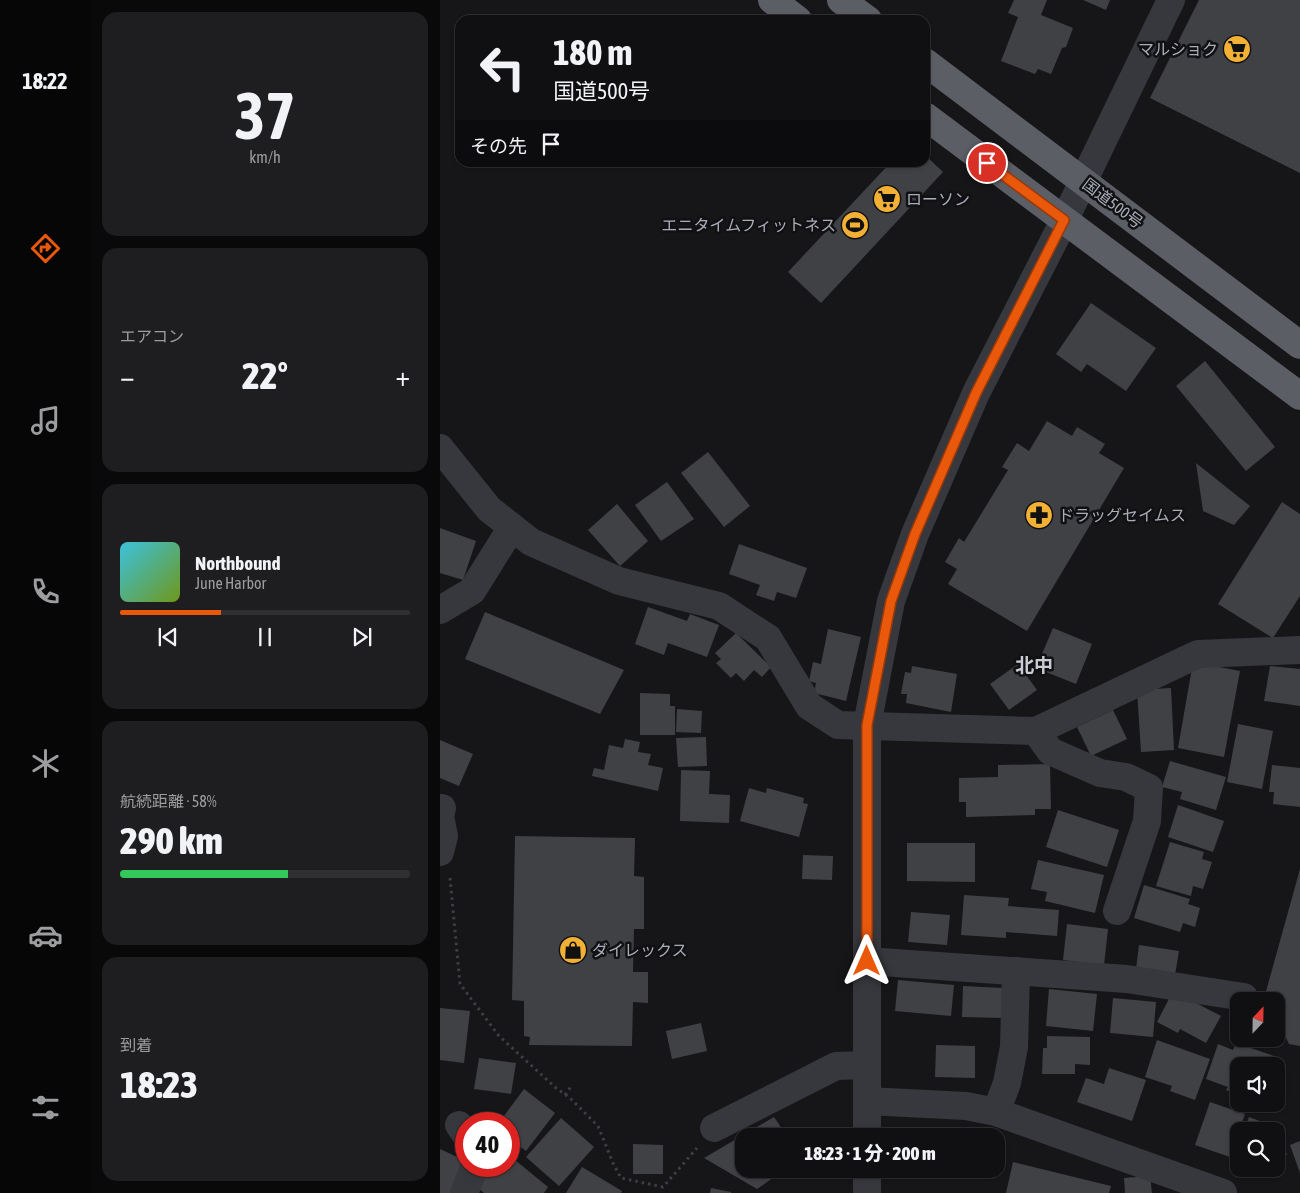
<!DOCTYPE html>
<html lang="ja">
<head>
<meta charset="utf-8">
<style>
  :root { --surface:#101012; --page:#1e1e20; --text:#f1f3f6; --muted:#9c9d9f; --line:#303032; --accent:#ea580c }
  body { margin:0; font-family:"Asap Condensed","Noto Sans JP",sans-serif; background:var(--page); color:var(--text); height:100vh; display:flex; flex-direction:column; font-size:19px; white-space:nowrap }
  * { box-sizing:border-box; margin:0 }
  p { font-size:16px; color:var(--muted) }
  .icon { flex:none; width:28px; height:28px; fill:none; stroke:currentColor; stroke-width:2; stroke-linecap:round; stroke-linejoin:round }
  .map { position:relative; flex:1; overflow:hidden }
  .drawer { display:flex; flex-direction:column; gap:12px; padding:12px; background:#09090a; width:350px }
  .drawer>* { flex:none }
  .hud { position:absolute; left:15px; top:15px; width:475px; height:152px; border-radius:15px; box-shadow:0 1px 4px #0004,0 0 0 1px var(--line); background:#101012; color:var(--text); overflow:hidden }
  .needle { width:32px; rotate:22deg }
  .tools { position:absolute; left:790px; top:992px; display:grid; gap:10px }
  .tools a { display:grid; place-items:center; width:55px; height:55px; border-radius:10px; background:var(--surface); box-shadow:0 1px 4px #0004,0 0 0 1px var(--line); font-size:25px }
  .speed { position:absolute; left:15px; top:1112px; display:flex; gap:10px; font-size:25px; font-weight:700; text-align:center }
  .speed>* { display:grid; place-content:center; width:65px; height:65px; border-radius:50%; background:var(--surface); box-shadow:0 1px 4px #0004,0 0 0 1px var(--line); line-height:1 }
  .speed .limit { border:8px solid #d22; background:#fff; color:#111 }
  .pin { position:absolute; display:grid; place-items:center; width:42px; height:42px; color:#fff; margin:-21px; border:2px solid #fff; border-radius:50%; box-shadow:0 1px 5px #0007 }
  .me { position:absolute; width:55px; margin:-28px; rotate:0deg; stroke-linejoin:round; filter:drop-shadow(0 0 4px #0008) }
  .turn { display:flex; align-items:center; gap:18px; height:105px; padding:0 15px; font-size:22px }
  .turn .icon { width:65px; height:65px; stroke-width:2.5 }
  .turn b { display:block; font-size:35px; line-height:42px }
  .then { display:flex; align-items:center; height:48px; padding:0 15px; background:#0003; gap:10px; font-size:19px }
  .big { font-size:38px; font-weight:800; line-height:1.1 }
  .drawer .widget { flex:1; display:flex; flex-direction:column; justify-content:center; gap:8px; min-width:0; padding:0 18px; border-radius:15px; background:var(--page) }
  .drawer .dial { align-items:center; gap:0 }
  .dial b { font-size:65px; line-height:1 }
  .song { display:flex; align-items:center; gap:15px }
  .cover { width:60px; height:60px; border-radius:8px; background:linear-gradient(135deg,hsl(190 70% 55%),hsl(80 70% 35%)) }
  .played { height:5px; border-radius:2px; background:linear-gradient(90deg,var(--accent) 35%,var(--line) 35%) }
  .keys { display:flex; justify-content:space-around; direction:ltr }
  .heat { display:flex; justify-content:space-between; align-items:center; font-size:28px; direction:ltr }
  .charge { height:8px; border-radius:4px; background:linear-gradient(90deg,#34c759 58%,var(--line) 0) }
  .trip { position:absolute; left:295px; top:1128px; width:270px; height:50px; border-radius:15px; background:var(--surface); box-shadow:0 1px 4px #0004,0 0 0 1px var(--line); font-weight:800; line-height:50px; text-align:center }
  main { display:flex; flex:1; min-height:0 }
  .tab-bar { display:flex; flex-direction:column; width:90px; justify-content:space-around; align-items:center; background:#060607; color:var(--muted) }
  .tab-bar .icon { width:35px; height:35px }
  .tab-bar .on { color:var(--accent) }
  .tab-bar b { font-size:22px; color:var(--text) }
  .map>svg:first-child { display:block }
  .building { fill:#404145 }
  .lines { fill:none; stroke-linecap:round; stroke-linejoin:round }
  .path { stroke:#3d3f44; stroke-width:3; stroke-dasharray:2.5 4; stroke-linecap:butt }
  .minor { stroke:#37383d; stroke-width:28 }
  .tertiary { stroke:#37383d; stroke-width:28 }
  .trunk { stroke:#5b5e65; stroke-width:28 }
  .route-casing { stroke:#983908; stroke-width:12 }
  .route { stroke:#ea580c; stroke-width:9 }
  .labels { text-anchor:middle; stroke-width:5; stroke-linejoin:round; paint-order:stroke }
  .poi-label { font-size:16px; fill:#a8adb8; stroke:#111113; text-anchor:start }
  .street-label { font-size:16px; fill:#a8adb8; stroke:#111113 }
  .quarter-label { font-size:19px; font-weight:bold; fill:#c9ccd4; stroke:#111113 }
</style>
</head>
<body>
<main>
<nav class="tab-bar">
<b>18:22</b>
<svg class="icon on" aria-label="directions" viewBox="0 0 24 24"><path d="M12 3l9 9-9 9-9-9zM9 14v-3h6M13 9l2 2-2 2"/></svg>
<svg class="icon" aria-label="music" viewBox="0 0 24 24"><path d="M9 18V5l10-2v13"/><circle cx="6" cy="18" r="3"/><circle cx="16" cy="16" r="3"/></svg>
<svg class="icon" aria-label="phone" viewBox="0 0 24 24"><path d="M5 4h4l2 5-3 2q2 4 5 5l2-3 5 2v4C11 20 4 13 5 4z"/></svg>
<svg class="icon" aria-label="climate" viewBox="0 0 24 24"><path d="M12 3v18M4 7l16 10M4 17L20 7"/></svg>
<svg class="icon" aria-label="car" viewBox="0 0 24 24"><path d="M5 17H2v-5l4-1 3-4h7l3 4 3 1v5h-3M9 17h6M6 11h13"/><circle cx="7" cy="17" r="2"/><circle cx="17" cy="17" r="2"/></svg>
<svg class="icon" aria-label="filters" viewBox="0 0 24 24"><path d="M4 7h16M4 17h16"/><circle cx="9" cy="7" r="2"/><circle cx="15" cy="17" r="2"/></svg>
</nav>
<section class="drawer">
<div class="widget dial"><b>37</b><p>km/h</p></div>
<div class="widget"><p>エアコン</p>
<div class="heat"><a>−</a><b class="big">22°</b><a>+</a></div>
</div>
<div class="widget">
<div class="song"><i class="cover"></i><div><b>Northbound</b><p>June Harbor</p></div></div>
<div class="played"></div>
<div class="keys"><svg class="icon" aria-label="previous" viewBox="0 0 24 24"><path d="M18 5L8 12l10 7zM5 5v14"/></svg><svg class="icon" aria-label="pause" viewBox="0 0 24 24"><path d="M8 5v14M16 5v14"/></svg><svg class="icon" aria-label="next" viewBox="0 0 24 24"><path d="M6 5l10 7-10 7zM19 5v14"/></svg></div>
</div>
<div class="widget"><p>航続距離 · 58%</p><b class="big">290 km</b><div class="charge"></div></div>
<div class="widget"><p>到着</p><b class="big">18:23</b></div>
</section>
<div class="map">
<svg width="860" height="1193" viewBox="0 0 860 1193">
  <rect width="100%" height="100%" fill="#161618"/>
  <!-- building -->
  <g class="building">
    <polygon points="574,0 607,0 601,15 633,28 626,47 622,48 611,74 598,69 595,74 561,61 578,17 568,13"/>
    <polygon points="643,0 670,0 666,10"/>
    <polygon points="759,0 860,0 860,173 710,98"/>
    <polygon points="485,155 503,172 381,303 348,272 451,162 485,162"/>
    <polygon points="651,303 716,348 686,391 647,364 641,372 616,354"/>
    <polygon points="765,361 835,447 806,471 736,386"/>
    <polygon points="607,421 632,436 637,427 665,444 659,453 684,468 587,631 508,584 517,569 505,562 519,538 524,542 568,470 562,467 577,443 589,451"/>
    <polygon points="268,452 310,506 284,527 241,473"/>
    <polygon points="756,463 810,506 794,525 763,511"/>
    <polygon points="227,482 254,519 221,541 195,505"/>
    <polygon points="842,502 860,514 860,596 833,638 778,604"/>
    <polygon points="177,504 208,541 180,566 148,530"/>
    <polygon points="0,528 36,541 23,580 0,573"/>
    <polygon points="299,544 367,568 356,598 337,592 334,601 316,595 320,585 289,574"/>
    <polygon points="208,607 247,621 250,614 279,625 267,657 228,643 224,655 195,644"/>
    <polygon points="45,612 184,670 160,714 25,659"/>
    <polygon points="613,628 652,644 636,684 596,668"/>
    <polygon points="388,629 421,637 406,701 374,693 376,683 369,681 373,662 381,664"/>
    <polygon points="296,633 331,667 322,677 314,670 304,681 296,673 291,678 276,663 281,659 275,653"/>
    <polygon points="753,662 800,671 784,757 738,748"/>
    <polygon points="578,664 597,690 569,710 550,684"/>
    <polygon points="472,666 517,674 511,712 466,703 467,694 461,694 465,672 471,673"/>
    <polygon points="830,666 860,669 860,706 824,701"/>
    <polygon points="731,688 734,750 701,752 697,690"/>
    <polygon points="200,693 230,694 230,706 235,706 235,735 200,735"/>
    <polygon points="237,709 262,711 261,733 236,732"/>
    <polygon points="673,710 687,739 651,756 637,727"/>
    <polygon points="798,724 833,731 822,789 787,782"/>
    <polygon points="266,737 267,766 238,767 236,738"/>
    <polygon points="185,739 200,742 198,752 211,754 208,765 223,768 218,791 152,776 154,768 164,770 169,745 183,748"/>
    <polygon points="0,740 33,754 19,786 0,778"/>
    <polygon points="730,761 786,777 776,810 740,799 742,792 722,787"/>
    <polygon points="610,764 611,809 595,809 595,815 526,817 526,802 519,802 519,778 558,777 558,765"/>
    <polygon points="832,765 860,768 860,807 833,804 834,792 829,792"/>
    <polygon points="241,770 270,771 269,794 290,795 289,823 240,821"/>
    <polygon points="309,788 326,793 327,788 364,798 363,803 368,804 359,837 300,821"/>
    <polygon points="738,805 784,821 773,852 728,837"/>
    <polygon points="618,810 679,830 667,867 606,847"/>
    <polygon points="75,836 195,838 194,876 204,877 204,929 194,929 193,972 208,972 208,1003 193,1002 192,1046 89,1045 90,1037 84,1036 84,1001 72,1000"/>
    <polygon points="730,842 764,852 762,859 772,862 763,889 753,886 751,896 716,886"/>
    <polygon points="467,843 535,843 535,882 467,881"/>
    <polygon points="363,855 393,856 392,880 362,879"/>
    <polygon points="598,860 664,875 655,913 605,901 607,892 591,889"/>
    <polygon points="860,869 860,1046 849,1044 836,1017 836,1001 828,1001 825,995"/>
    <polygon points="704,885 750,899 748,904 760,908 755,927 743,923 740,932 694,918"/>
    <polygon points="524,895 569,898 568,906 619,910 617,936 566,932 566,938 521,935"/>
    <polygon points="471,912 510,915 507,945 468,942"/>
    <polygon points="627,924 668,929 664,965 623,960"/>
    <polygon points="699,945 739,951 735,975 696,969"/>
    <polygon points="458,980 514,985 511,1016 455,1011"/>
    <polygon points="523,986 564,988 563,1018 522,1017"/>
    <polygon points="609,989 657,994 653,1031 606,1026"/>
    <polygon points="733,991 781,1016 766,1043 740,1029 738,1033 717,1022"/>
    <polygon points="673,998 716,1002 713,1037 670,1033"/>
    <polygon points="0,1008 30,1011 24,1063 0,1060"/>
    <polygon points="261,1023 267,1051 232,1059 226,1031"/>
    <polygon points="607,1036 650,1037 650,1065 635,1064 635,1074 602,1074 603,1048 607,1048"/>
    <polygon points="717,1040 770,1059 755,1100 730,1091 732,1086 705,1077"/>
    <polygon points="796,1043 834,1056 830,1066 799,1066 799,1095 786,1090 788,1087 766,1079 778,1044 793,1050"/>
    <polygon points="496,1045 535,1046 535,1078 495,1077"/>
    <polygon points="39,1058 76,1063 71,1094 34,1089"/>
    <polygon points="669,1068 706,1080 692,1121 637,1102 646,1078 664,1084"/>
    <polygon points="84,1089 115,1113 86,1151 69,1138 69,1124 58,1124"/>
    <polygon points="770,1102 805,1114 790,1157 755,1145"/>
    <polygon points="334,1117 347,1136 304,1136 304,1169 346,1169 317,1189 264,1158"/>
    <polygon points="809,1117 843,1130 836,1148 836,1131 804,1131"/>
    <polygon points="121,1118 154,1147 119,1186 86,1157"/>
    <polygon points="860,1141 860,1173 850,1145"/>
    <polygon points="193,1144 223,1145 223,1174 193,1174"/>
    <polygon points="0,1149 26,1161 15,1193 0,1193"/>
    <polygon points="836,1149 847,1153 839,1175 823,1169 836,1169"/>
    <polygon points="69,1155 108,1187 104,1193 44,1193 31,1182 44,1166 69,1166"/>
    <polygon points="573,1162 671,1186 669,1193 566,1193"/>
    <polygon points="142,1167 182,1191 181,1193 126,1193"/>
    <polygon points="710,1176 712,1193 685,1193 684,1178"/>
    <polygon points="271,1188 291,1192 291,1193 270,1193"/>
  </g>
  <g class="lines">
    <!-- path -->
    <g class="path">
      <polyline points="10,878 20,984 59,1036 116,1088 129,1097 158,1126 173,1163 181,1178 223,1187 257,1148"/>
      <polyline points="125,1095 132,1085"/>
    </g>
    <!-- minor -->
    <g class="minor">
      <polyline points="0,448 49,509 91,542 179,581 279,606 328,638 369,706 398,725 596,731 758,654 860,650"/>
      <polyline points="0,610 32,591 72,527"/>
      <polyline points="596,731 610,751 660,773 686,777 709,788 707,821 677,911"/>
      <polyline points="0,852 4,836 0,816 2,808"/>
      <polyline points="427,961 687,979 804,997"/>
      <polyline points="427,1101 526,1106 556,1112 783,1193"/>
      <polyline points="556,1112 567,1083 574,1047 576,971"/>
      <polyline points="19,1125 26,1135"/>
      <polyline points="274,1128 396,1066 427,1065"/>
      <polyline points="24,1193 35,1166"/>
    </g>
    <!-- tertiary -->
    <g class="tertiary">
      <polyline points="427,1136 427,725 451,601 475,534 536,393 624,221 731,0"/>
      <polyline points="427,1193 427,1169"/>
    </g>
    <!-- trunk -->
    <g class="trunk">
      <polyline points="332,0 358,20"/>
      <polyline points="401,0 428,20"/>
      <polyline points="485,62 860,345"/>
      <polyline points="485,116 860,396"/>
    </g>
  </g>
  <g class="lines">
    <!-- route casing -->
    <g class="route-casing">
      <polyline id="route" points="427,961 427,725 451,601 475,534 536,393 624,220 547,163"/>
    </g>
    <!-- route -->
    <use href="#route" class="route"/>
  </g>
  <!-- icons -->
  <defs>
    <g id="supermarket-disc" transform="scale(1.4375)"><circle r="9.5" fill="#f2b134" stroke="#111113"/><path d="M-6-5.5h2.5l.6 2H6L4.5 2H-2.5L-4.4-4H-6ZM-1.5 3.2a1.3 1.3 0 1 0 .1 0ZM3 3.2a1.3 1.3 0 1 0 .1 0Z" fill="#111"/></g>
    <g id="stadium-disc" transform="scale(1.4375)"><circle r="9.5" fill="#f2b134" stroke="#111113"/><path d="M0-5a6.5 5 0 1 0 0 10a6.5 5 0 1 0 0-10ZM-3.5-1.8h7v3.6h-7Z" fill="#111"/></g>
    <g id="pharmacy-disc" transform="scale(1.4375)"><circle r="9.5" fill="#f2b134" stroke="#111113"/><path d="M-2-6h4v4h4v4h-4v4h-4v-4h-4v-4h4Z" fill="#111"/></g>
    <g id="shop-disc" transform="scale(1.4375)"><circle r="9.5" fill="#f2b134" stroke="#111113"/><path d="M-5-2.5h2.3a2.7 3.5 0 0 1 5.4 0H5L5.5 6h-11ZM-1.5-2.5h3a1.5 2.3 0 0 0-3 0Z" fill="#111"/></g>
  </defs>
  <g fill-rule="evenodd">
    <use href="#supermarket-disc" x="797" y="49"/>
    <use href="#supermarket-disc" x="447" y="199"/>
    <use href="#stadium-disc" x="415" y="225"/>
    <use href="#pharmacy-disc" x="599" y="515"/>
    <use href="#shop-disc" x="133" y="950"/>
  </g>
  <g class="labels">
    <!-- poi labels -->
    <g class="poi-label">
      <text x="778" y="55" text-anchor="end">マルショク</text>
      <text x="466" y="205">ローソン</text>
      <text x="396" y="231" text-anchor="end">エニタイムフィットネス</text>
      <text x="618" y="521">ドラッグセイムス</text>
      <text x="152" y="956">ダイレックス</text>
    </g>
    <!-- street labels -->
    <g class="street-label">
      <text transform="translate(673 203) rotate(37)" y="6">国道500号</text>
    </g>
    <!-- quarter labels -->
    <g class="quarter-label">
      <text x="594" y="672">北中</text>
    </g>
  </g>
</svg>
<div class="tools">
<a><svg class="needle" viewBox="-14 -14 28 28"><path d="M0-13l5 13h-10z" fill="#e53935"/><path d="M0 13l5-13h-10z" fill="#9c9d9f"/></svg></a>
<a><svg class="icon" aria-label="sound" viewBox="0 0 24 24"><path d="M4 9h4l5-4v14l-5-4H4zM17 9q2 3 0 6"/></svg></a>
<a><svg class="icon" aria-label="search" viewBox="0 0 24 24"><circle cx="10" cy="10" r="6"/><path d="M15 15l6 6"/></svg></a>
</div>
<div class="speed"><div class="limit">40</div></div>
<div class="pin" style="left:547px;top:163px;background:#d93025"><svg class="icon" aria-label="arrive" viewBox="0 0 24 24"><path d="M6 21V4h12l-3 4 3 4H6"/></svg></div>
<svg class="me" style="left:427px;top:961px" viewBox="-20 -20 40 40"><path d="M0-17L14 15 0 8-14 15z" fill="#ea580c" stroke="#fff" stroke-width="4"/></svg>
<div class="trip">18:23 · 1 分 · 200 m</div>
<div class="hud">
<div class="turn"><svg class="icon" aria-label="left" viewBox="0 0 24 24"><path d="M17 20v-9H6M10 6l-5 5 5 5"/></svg><div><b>180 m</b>国道500号</div></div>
<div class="then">その先<svg class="icon" aria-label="arrive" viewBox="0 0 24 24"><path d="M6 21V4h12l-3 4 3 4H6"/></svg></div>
</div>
</div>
</main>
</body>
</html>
